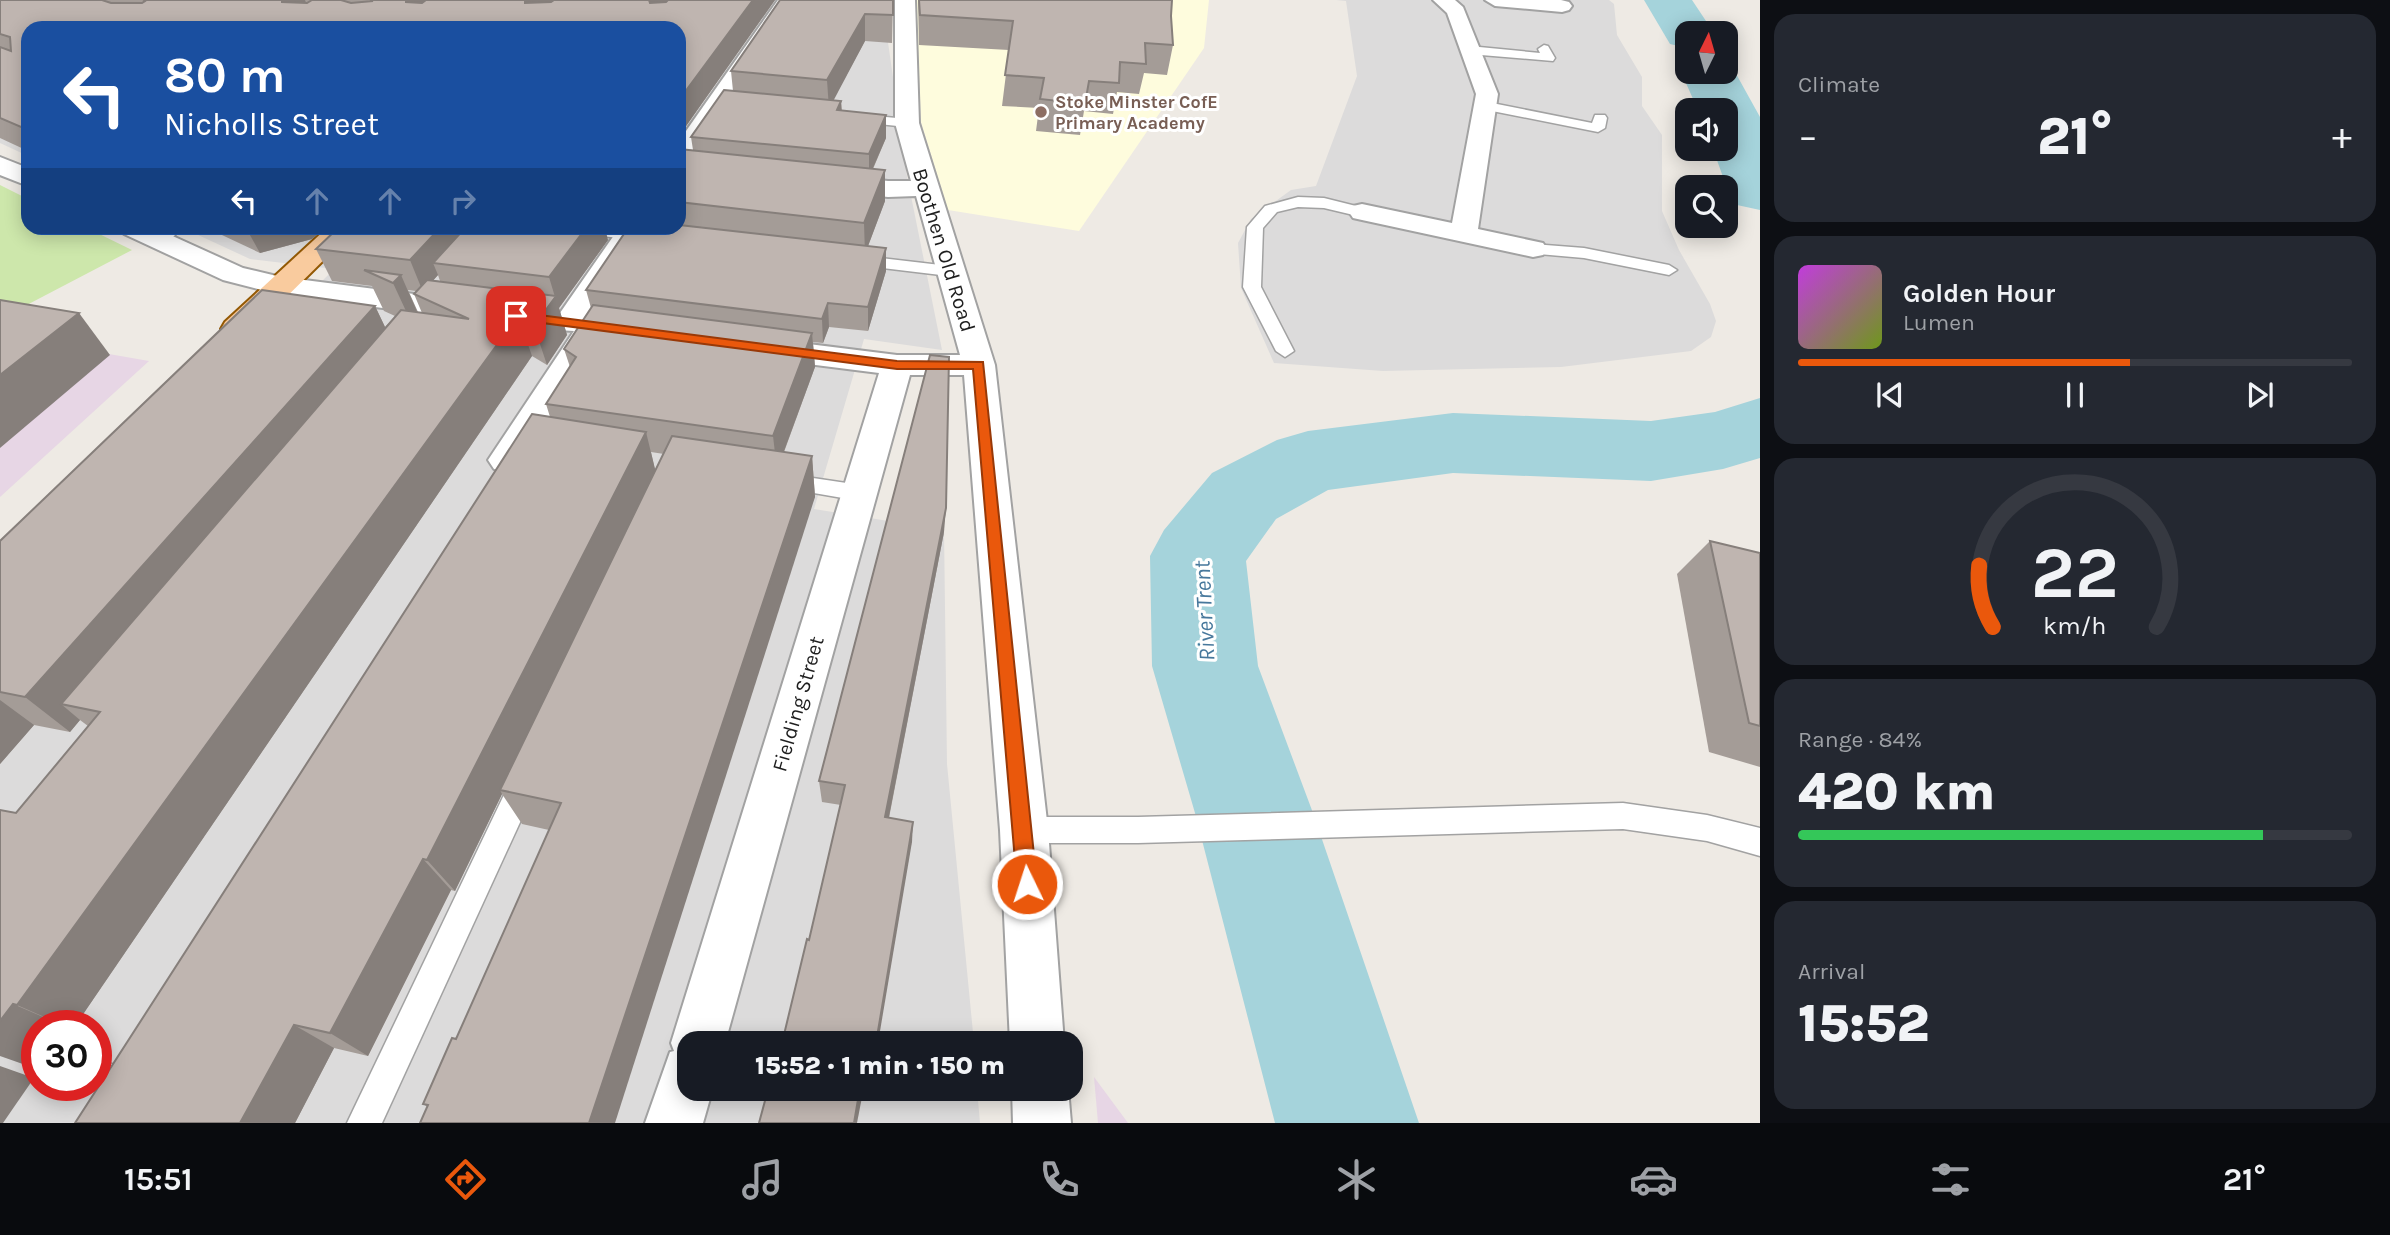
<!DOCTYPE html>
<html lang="en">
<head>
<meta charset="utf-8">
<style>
  :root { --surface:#171b24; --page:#242831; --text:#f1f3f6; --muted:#9ea1a6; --line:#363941; --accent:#ea580c }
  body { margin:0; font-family:Karla,sans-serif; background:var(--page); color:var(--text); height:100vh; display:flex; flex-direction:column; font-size:26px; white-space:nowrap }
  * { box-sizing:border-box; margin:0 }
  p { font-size:23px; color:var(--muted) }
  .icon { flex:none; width:38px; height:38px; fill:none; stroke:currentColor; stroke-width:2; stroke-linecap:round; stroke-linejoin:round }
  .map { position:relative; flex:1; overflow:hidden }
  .side { display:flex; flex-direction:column; gap:14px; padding:14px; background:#0d0f14; width:630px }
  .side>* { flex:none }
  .hud { position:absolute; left:21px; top:21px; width:665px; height:214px; border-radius:21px; box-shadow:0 4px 18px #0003; background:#1a4fa0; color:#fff; overflow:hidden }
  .needle { width:46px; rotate:5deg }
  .controls { position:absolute; left:1675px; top:21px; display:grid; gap:14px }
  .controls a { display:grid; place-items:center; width:63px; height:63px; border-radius:14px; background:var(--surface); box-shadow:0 4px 18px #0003; font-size:35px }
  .speed { position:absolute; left:21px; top:1010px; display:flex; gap:14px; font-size:35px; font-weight:700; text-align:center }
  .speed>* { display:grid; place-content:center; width:91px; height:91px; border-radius:50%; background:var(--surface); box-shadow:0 4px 18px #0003; line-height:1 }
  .speed .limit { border:10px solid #d22; background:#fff; color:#111 }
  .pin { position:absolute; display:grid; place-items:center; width:60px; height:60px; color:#fff; margin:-30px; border-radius:14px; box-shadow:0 4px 10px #0006 }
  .me { position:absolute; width:77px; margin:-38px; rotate:356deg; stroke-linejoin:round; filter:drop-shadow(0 0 5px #0008) }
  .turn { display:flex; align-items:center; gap:24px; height:147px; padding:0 28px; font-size:32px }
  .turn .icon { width:91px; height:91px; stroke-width:2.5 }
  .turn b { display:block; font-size:49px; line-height:60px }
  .lanes { display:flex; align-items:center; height:66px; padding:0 28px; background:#0003; justify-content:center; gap:35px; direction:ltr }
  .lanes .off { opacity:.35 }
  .big { font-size:52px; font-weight:800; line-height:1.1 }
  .side .widget { flex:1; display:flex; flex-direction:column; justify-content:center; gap:10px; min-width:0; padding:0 24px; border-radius:21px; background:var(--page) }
  .side .dial { align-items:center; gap:0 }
  .dial svg { height:182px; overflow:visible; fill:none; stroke:var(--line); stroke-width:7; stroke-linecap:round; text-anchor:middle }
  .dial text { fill:var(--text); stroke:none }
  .song { display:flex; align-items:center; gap:21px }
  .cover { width:84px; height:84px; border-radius:10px; background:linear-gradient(135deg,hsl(290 70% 55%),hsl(80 70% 35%)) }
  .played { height:7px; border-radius:4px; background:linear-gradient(90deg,var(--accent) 60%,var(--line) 60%) }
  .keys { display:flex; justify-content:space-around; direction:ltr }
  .heat { display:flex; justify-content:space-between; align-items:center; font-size:38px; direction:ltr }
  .charge { height:10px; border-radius:5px; background:linear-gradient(90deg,#34c759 84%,var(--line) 0) }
  .trip { position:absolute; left:677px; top:1031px; width:406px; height:70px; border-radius:21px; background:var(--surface); box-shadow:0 4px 18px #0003; font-weight:800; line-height:70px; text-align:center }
  .dock { display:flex; height:112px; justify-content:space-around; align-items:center; background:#090b0e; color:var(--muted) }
  .dock .icon { width:49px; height:49px }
  .dock .active { color:var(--accent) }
  .dock b { font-size:32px; color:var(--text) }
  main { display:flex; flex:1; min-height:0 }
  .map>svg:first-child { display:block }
  .residential { fill:#dcdbdb; fill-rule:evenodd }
  .industrial { fill:#e7d6e5 }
  .education { fill:#fefcdd }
  .grass { fill:#cde7ab }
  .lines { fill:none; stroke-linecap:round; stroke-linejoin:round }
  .river { fill:#a5d3db; fill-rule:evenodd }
  .lane-casing { stroke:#a2a2a2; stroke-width:3 }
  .street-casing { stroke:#a2a2a2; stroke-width:4 }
  .primary-casing { stroke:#935904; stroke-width:4 }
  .lane { fill:#fff; fill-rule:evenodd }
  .street { fill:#fff; fill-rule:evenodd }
  .primary { fill:#f9cb9e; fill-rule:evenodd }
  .wall { fill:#a49c97; fill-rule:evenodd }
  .shaded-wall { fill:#867f7b }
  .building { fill:#bfb5b0; stroke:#867f7b; stroke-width:2 }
  .route { fill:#ea580c; stroke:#983908; stroke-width:2 }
  .education-dot { fill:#8d6e63; stroke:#fff; stroke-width:2.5 }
  .labels { text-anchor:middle; stroke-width:6; stroke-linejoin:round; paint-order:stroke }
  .far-education-label { font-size:18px; font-weight:bold; fill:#785e54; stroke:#fff; text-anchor:start }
  .street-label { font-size:21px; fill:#1e1e1e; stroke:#fff }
  .water-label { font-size:23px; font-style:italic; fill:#47789c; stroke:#fff }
</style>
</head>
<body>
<main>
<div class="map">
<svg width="1760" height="1123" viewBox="0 0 1760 1123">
  <rect width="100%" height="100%" fill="#eeeae4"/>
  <!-- residential -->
  <g class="residential">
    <path d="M0,0H882L907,176L942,350L864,339L814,509L944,530L947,764L974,1043H690V1088L977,1089L980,1123H0V607L334,269L250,259L183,228H679V28H28V156L0,143ZM37,1026H96V1085H37Z"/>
    <polygon points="1336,0 1609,0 1614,4 1617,35 1642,77 1642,106 1662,135 1662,211 1679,250 1710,304 1716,321 1711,337 1691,351 1561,367 1383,371 1274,363 1241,288 1238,243 1251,219 1291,190 1316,186 1357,76 1346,1"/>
  </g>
  <!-- industrial -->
  <g class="industrial">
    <polygon points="0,335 149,361 0,497"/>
    <polygon points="1094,1077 1128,1123 1098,1123"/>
  </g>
  <!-- education -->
  <polygon class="education" points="916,0 1209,0 1204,48 1079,231 948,210 921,122"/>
  <!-- grass -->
  <polygon class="grass" points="0,185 28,199 28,228 87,228 132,250 0,319"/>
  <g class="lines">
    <!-- river -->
    <g class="river">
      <polygon points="1644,0 1692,0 1714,33 1687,33 1687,48 1670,44"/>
      <polygon points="1726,60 1735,72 1760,117 1760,210 1737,205 1728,191 1713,149 1726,149 1726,110 1698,110 1681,72 1687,63 1687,72 1726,72"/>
      <polygon points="1760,398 1760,458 1723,469 1651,481 1453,473 1328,490 1276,519 1246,561 1258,666 1313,813 1419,1123 1275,1123 1195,813 1152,666 1150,556 1164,530 1212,473 1277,440 1308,431 1453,413 1651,421 1715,412"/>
    </g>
    <!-- lane casing -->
    <g class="lane-casing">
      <g id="lane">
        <polygon points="1544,45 1548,46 1555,58 1553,61 1469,54 1463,50 1469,46 1540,53 1538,49"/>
        <polygon points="1487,102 1592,123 1595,115 1605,115 1607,118 1605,128 1598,132 1482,109 1480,106"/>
        <polygon points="855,114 907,119 914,123 907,127 850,121 848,118"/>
        <polygon points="1298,197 1324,198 1368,209 1370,212 1362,217 1324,208 1298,207 1277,212 1263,228 1261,287 1294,351 1285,357 1276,351 1243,287 1247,227 1265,206"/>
        <polygon points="166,228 183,228 166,243 154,243 152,240"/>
        <path d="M566,228C584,226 643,224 655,236L647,241L574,233Z"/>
        <polygon points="1533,244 1584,248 1669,265 1677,270 1669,275 1584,258 1527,253 1525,249"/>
        <polygon points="855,255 949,266 957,271 949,276 849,264 847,260"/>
        <polygon points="786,474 860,485 868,488 871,493 868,498 860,501 779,487 775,482 779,477"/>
        <polygon points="524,771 534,774 538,783 382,1123 347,1123 514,774"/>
        <polygon points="1623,803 1707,815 1760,828 1760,856 1707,841 1623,829 1138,843 1024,843 1014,839 1010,830 1014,821 1024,817 1138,817"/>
        <polygon points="96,1059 118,1066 123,1078 118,1090 106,1095 84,1087 96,1085"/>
      </g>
    </g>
    <!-- street casing -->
    <g class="street-casing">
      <g id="street">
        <polygon points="778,0 798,0 688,164 679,166 679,141"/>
        <polygon points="895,0 915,0 919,123 995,365 1048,830 1064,1043 1010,1043 1000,830 964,375 910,375 725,1043 690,1043 690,1088 713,1088 703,1123 645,1123 670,1052 674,1051 671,1043 879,373 761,358 750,355 745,348 750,341 761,338 897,355 960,355 916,196 888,197 832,191 823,188 819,183 823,178 832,175 888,181 911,181 895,123"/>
        <polygon points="1433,0 1455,0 1463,7 1498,94 1478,229 1543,243 1547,249 1543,255 1533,257 1362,220 1353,218 1349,212 1353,206 1362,204 1452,223 1476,94 1447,13"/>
        <polygon points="1485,0 1561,0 1569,2 1572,6 1569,10 1562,12 1495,6"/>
        <polygon points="0,157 28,168 28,186 0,175"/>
        <polygon points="120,228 155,228 243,268 281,277 469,301 480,304 484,310 480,316 469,319 281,295 223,280 124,234"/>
        <polygon points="619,228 646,228 586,318 603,319 607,326 518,469 506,472 494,469 488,460 574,331 557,330 553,323"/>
        <polygon points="1012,1088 1068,1088 1071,1123 1013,1123"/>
      </g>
    </g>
    <!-- primary casing -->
    <g class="primary-casing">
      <polygon id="primary" points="327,228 356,228 247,336 236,338 225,336 221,329 225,322"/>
    </g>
    <!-- lane -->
    <use href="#lane" class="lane"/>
    <!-- street -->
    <use href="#street" class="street"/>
    <!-- primary -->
    <use href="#primary" class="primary"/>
  </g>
  <!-- wall -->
  <g class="wall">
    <polygon points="0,0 775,0 679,136 679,28 28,28 28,151 0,138"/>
    <path d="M893,0L892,43L865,41L833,100L841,101L842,111L886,115V138L873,169L885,170V201L868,246L886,248V271L868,331L829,327L823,343L813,342L815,367L784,452L812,456L815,497L428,1107L423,1104L456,1039L549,830L522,824L502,794L455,891L451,890L368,1056L334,1048L295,1123H75L550,417L546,404L570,367L564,349L591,308L586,290L679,228V149L693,150L691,137L733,91L731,71ZM651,452L664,454L655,470Z"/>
    <polygon points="918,0 1172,0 1171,16 1173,45 1167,75 1144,73 1139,94 1117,92 1113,114 1084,111 1080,135 1036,131 1039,108 1002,106 1009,50 919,45"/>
    <polygon points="207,228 325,228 312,239 260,253"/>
    <path d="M608,240L559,308L567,335L547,365L532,356L75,1026H37L0,1056L16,813L88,726L80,720L70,732L34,725L0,764V541L375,306L385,327L395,316L384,311L372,286L332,281L316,249ZM438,275L440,281L433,280ZM408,290L416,291L414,294L422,313L418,312Z"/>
    <polygon points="944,532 889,818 912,842 809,940 841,805 822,802 819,781"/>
    <polygon points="1710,541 1760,553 1760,767 1709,752 1677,574"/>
    <polygon points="772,1088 870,1088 869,1098 862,1097 769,1097"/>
  </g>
  <!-- shaded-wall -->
  <g class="shaded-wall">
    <polygon points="282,0 305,0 310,14 282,2"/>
    <polygon points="406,0 448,0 415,26 406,2"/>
    <polygon points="525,0 558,0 532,26"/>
    <polygon points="649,0 677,0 654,26"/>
    <polygon points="753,0 775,0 679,136 679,100"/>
    <polygon points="865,14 865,41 829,109 827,80"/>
    <polygon points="841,101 842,123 837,110"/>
    <polygon points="886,115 886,138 869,177 869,154"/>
    <polygon points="885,170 885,201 865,254 864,223"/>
    <polygon points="246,228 325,228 312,239 260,253"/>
    <polygon points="440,228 480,228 433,263 438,275 423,292 410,260"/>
    <polygon points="586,228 605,228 608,240 559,308 567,335 547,365 534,326 555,297 549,277"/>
    <polygon points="886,248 886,271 868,331 868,307"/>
    <polygon points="401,275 419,316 412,324 393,283"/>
    <polygon points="828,303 829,327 823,343 822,319"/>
    <polygon points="375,306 394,346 61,704 80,720 70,732 25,697"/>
    <polygon points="79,313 110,355 0,448 0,375"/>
    <polygon points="518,316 532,356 75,1026 65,1026 17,1005"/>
    <polygon points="812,333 815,367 777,470 773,436"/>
    <polygon points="646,432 656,473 500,790 502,794 455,891 427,860"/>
    <polygon points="812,456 815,497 615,1123 589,1123"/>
    <polygon points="946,508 944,532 885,837 885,817"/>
    <polygon points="0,700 34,725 0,764"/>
    <polygon points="913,822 912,842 878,1043 876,1043"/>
    <polygon points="423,859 451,890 368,1056 330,1033"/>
    <polygon points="13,1004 64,1026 37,1026 37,1069 0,1056 0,1021"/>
    <polygon points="294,1025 334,1048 295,1123 240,1123"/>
    <polygon points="0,1066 34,1078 3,1123 0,1123"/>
    <polygon points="860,1088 861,1088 862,1097 857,1123 854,1123"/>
  </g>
  <!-- building -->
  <g class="building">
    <polygon points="0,0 102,0 111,3 142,3 145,1 144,0 282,0 282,2 307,3 312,0 341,0 351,3 373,1 370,0 406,0 406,2 422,3 426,0 525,0 525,3 551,2 554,0 649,0 650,3 666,2 668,0 753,0 679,100 679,28 28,28 28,130 0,118 0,47 11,51 10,37 0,34"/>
    <polygon points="780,0 893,0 893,15 865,14 827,80 731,71"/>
    <polygon points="919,0 1172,0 1171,16 1173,45 1145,43 1146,64 1120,62 1119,83 1089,81 1085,104 1040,99 1044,78 1005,75 1013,21 920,15"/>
    <polygon points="724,90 841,101 837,110 886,115 869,154 691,137"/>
    <polygon points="679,149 885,170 864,223 679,202"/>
    <polygon points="679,225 886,248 868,307 828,303 822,319 586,290 628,228 679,228"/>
    <polygon points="338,228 440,228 410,260 316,249"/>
    <polygon points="465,228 586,228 549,277 433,263"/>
    <polygon points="364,270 401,275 393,283"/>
    <polygon points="427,280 556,296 534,326 518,316 17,1005 13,1004 0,1021 0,810 16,813 100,712 61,704 401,310 469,319 414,294"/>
    <polygon points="262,290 375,306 25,697 0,692 0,541"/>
    <polygon points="0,300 79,313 0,375"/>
    <polygon points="593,305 812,333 773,436 546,404 576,357 564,349"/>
    <polygon points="930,355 949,357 946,508 885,817 913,822 876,1043 782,1043 807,939 809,940 845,785 819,781"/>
    <polygon points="532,414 646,432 427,860 423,859 330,1033 294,1025 240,1123 75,1123"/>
    <polygon points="672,436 812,456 589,1123 420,1123 428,1105 423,1104 452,1038 456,1039 561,803 500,790"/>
    <polygon points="1710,541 1760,553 1760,726 1749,723"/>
    <polygon points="772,1088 860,1088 854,1123 759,1123 766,1097 769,1097"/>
  </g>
  <!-- route -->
  <polygon class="route" points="516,312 897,361 983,362 1037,884 1034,891 1027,894 1020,891 1017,884 973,369 897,369 512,319 512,314"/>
  <!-- markers -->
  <circle class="education-dot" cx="1041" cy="112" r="7"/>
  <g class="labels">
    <!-- far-education labels -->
    <g class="far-education-label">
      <text x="1055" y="108">Stoke Minster CofE<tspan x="1055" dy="21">Primary Academy</tspan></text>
    </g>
    <!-- street labels -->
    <g class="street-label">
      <text transform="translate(944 250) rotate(73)" y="7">Boothen Old Road</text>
      <text transform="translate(798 704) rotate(-74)" y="7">Fielding Street</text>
    </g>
    <!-- water labels -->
    <g class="water-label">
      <text transform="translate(1204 611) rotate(-93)" y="8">River Trent</text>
    </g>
  </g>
</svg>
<div class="controls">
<a><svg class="needle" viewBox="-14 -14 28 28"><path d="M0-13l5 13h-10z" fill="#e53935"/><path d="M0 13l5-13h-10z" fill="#9ea1a6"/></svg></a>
<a><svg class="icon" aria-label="sound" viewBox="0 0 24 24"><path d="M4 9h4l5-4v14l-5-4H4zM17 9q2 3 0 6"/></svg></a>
<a><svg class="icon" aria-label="search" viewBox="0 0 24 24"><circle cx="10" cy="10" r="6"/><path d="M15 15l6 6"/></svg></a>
</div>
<div class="speed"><div class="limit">30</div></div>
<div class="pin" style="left:516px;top:316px;background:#d93025"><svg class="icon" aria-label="arrive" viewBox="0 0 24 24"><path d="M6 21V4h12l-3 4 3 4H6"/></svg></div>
<svg class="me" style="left:1027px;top:884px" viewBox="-20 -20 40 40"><circle r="17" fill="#ea580c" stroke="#fff" stroke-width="3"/><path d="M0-11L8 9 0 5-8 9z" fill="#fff"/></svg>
<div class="trip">15:52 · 1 min · 150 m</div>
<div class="hud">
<div class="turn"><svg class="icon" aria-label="left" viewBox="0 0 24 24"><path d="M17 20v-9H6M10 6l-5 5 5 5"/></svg><div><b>80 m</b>Nicholls Street</div></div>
<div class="lanes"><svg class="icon" aria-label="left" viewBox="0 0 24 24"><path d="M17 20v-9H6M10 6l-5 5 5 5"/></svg><svg class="icon off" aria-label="ahead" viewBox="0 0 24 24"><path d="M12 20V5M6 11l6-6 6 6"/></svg><svg class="icon off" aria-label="ahead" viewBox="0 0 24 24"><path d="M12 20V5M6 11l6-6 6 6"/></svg><svg class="icon off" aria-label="right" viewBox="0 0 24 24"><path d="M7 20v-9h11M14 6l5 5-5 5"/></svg></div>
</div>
</div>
<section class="side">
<div class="widget"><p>Climate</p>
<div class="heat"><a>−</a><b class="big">21°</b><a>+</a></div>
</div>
<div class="widget">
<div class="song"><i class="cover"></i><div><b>Golden Hour</b><p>Lumen</p></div></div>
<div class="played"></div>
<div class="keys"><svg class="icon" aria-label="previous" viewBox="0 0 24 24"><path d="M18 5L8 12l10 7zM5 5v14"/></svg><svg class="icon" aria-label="pause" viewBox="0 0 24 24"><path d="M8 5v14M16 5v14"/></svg><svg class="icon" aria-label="next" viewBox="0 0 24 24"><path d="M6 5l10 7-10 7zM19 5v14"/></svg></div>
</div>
<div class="widget dial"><svg viewBox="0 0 100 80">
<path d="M14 69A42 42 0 1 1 86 69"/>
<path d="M14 69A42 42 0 0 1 8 42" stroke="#ea580c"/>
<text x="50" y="56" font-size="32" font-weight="700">22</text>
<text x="50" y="72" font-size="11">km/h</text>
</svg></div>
<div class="widget"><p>Range · 84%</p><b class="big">420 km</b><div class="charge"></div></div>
<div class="widget"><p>Arrival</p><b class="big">15:52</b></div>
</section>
</main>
<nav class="dock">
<b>15:51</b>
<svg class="icon active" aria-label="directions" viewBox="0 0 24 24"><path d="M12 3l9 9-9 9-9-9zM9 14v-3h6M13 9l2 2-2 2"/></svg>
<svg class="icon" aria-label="music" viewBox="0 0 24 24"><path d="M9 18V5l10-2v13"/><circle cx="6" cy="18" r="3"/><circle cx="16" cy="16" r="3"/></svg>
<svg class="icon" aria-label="phone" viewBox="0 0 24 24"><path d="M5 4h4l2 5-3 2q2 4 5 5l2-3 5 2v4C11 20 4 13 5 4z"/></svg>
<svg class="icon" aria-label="climate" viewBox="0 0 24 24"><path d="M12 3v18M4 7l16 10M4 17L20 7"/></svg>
<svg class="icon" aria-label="car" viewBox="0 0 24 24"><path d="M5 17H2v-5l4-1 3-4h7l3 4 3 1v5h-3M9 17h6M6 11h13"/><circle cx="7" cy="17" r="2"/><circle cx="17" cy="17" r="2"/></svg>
<svg class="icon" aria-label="filters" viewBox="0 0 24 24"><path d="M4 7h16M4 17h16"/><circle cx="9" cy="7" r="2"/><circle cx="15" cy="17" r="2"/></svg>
<b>21°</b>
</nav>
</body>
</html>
